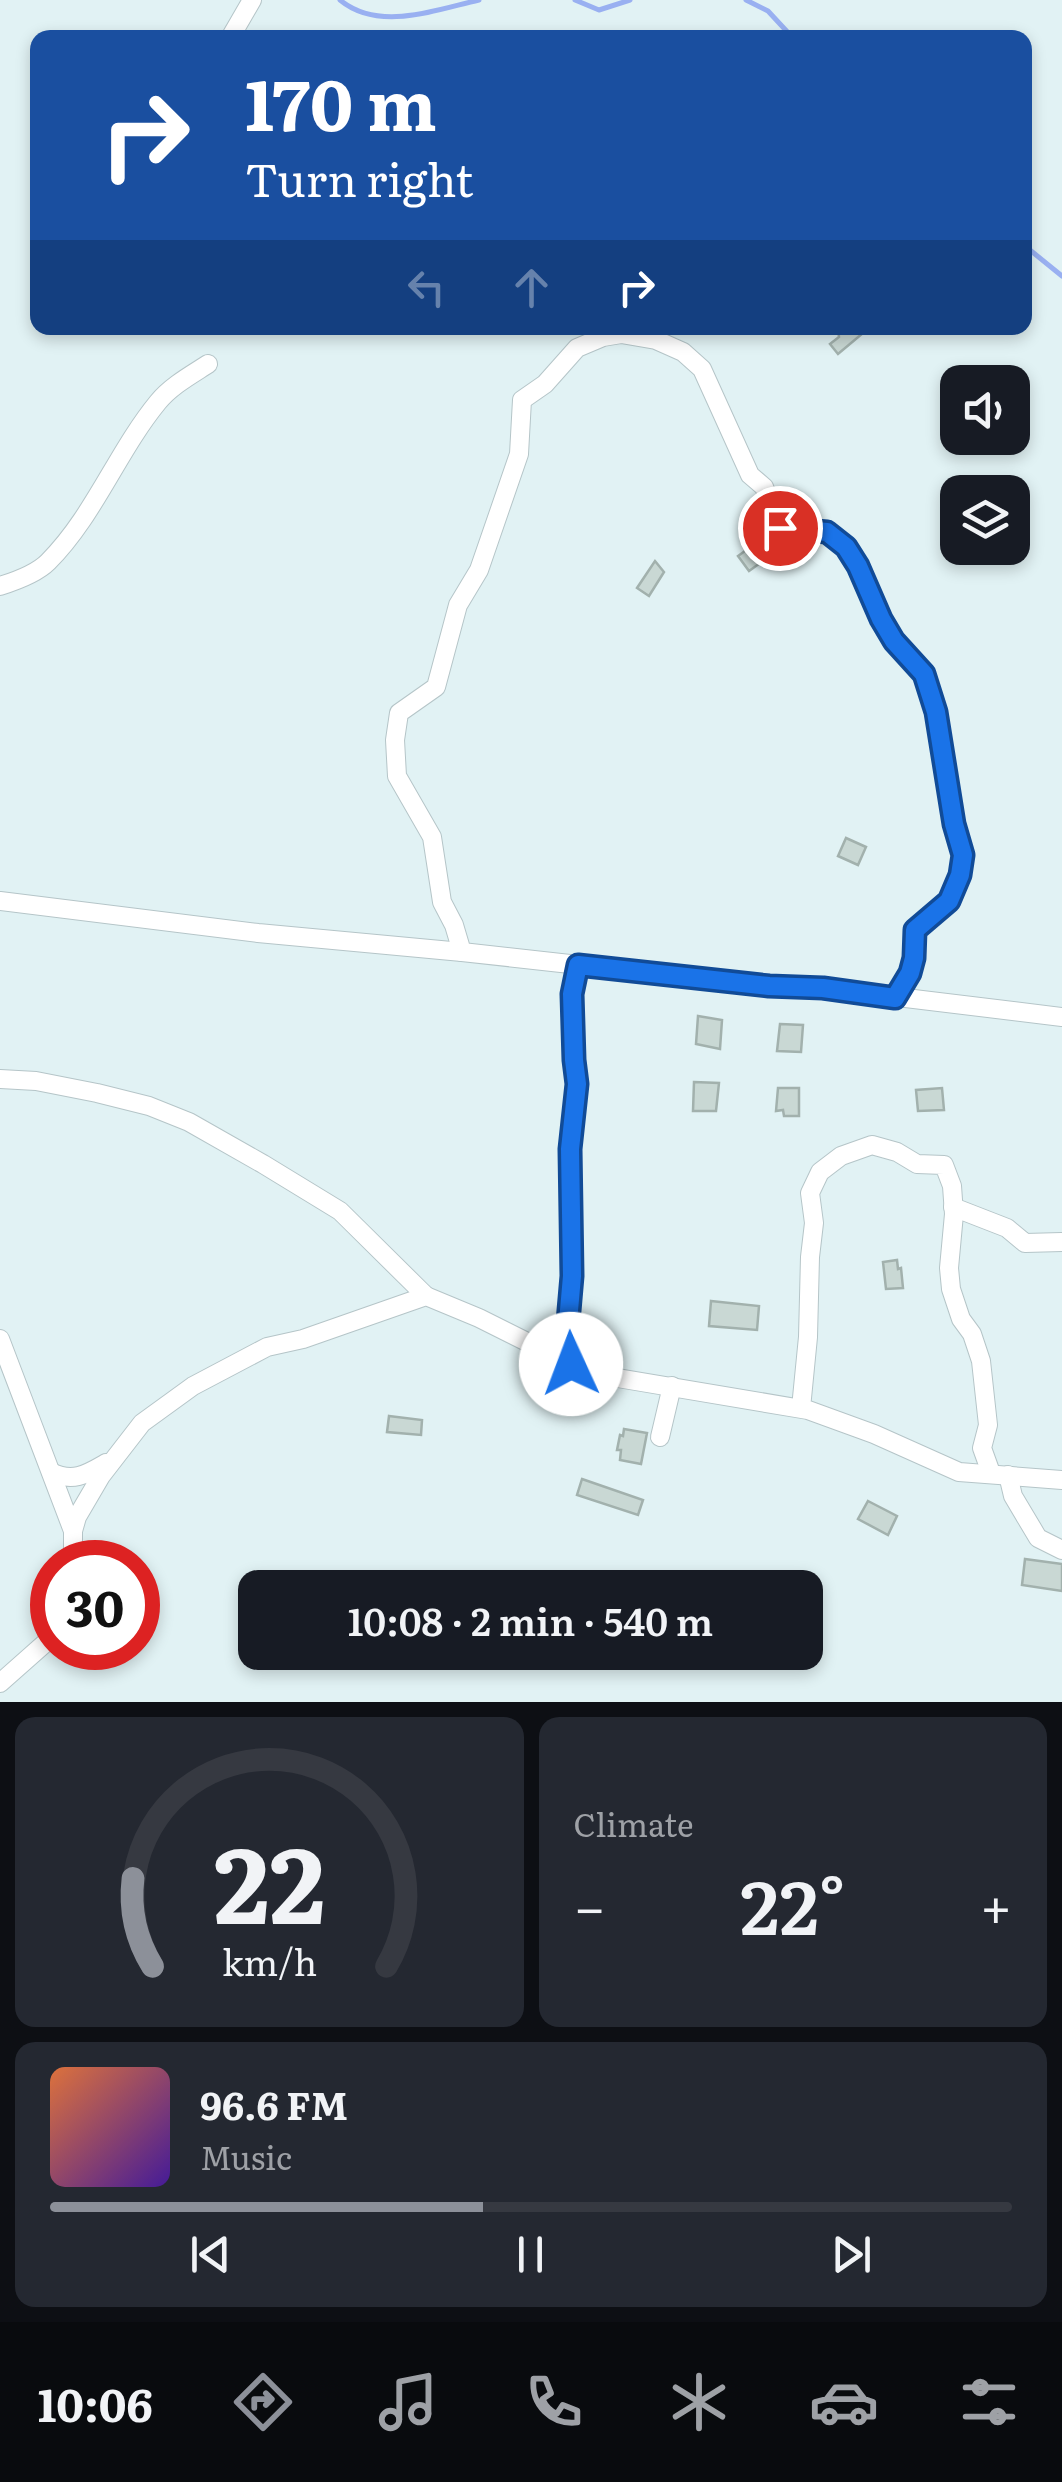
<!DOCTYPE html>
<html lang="en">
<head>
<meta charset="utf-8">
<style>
  :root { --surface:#171b24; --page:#242831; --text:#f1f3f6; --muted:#9ea1a6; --line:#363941; --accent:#8c9099 }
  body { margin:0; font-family:Literata,serif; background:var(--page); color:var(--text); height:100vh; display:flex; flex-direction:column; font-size:38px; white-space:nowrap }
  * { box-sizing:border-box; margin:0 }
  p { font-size:32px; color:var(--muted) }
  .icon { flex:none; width:55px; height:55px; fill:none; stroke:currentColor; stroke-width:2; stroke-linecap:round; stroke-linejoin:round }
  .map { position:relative; height:1702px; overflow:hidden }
  .panel { display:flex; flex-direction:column; gap:15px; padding:15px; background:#0d0f14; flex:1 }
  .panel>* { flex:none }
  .banner { position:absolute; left:30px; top:30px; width:1002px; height:305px; border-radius:20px; box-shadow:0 5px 15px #0003; background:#1a4fa0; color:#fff; overflow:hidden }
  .tools { position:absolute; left:940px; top:365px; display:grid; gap:20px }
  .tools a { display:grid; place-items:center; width:90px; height:90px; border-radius:20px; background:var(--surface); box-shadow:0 5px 15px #0003; font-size:50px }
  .speed { position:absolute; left:30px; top:1540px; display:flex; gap:20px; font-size:50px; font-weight:700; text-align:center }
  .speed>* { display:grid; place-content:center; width:130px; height:130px; border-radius:50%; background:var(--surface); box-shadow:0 5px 15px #0003; line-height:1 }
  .speed .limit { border:15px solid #d22; background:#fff; color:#111 }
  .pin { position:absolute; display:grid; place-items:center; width:85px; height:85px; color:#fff; margin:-42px; border:5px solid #fff; border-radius:50%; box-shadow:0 2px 10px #0007 }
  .me { position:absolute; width:110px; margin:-55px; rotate:358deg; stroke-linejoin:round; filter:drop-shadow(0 0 8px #0008) }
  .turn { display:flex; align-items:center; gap:35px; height:210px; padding:0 50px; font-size:45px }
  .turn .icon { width:130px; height:130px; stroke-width:2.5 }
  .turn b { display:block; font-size:70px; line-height:85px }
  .lanes { display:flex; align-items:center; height:95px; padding:0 50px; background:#0003; justify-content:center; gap:50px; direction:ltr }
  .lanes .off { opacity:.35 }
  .big { font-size:75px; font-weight:600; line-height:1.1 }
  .panel .card { flex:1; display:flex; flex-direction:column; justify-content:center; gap:15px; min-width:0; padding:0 35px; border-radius:20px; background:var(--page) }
  .panel .dial { align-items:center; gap:0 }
  .dial svg { height:260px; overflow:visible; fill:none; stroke:var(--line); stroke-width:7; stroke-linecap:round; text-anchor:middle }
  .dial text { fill:var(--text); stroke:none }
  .song { display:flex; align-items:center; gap:30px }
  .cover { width:120px; height:120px; border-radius:15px; background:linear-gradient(135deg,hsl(20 70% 55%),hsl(260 70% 35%)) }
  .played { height:10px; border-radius:5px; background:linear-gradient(90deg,var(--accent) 45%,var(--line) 45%) }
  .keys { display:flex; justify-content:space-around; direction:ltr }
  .heat { display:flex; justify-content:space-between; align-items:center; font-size:55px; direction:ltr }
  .panel .tiles { flex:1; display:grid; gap:15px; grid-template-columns:1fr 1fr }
  .card:last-child { grid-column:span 2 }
  .trip { position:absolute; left:238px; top:1570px; width:585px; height:100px; border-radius:20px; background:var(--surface); box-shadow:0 5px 15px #0003; font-weight:600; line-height:100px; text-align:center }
  .tabs { display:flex; height:160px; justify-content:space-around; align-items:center; background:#090b0e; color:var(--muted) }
  .tabs .icon { width:70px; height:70px }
  .tabs .current { color:var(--accent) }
  .tabs b { font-size:45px; color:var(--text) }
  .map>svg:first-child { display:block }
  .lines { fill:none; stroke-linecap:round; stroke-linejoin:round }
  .stream { stroke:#99b0f1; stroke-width:5 }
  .building { fill:#c9d8d4; stroke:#a2b1ad; stroke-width:2.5 }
  .minor-casing { stroke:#b5c5c8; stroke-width:20 }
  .minor { stroke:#fff; stroke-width:18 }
  .route-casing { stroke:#114b97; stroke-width:25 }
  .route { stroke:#1a73e8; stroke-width:18 }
</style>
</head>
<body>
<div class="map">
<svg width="1062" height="1702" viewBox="0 0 1062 1702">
  <rect width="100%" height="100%" fill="#e1f2f4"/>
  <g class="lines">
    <!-- stream -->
    <g class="stream">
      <path d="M340,0C379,32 435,10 479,0"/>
      <polyline points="575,0 599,10 630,0"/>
      <polyline points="746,0 768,11 793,38"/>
      <polyline points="1025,246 1062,276"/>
    </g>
  </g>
  <!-- building -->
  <g class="building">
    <polygon points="838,328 869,328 838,354 830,344 839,337"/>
    <polygon points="763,538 774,553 749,571 738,556"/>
    <polygon points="655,561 664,572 649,596 637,588"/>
    <polygon points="846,838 866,847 858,865 838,856"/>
    <polygon points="698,1016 722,1020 720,1049 696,1044"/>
    <polygon points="780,1024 803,1025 801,1052 777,1051"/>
    <polygon points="694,1082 719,1083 716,1111 693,1111"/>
    <polygon points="778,1088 799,1088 799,1116 784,1116 783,1110 776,1111"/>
    <polygon points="942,1088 944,1110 918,1111 916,1090"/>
    <polygon points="897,1260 898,1269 901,1268 903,1288 886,1289 883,1262"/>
    <polygon points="711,1301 759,1306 757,1330 709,1326"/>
    <polygon points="389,1416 422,1420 421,1435 387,1432"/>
    <polygon points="624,1429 647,1433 641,1464 620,1460 621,1450 617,1450 620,1435 623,1436"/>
    <polygon points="582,1479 643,1500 638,1515 577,1495"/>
    <polygon points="868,1501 897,1516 888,1535 858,1519"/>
    <polygon points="1025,1559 1062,1564 1062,1591 1022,1585"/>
  </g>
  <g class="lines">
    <!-- minor casing -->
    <g class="minor-casing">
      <g id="minor">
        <polyline points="230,38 252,0"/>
        <path d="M0,586C16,581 36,574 48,562C94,516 117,452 158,402C171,386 191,375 208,364"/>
        <polyline points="0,901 258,933 462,952"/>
        <polyline points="895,998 911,973 914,958 915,930 949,901 960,875 963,855 954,824 936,712 923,674 893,641 881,619 859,566 846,547 827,532 780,528 764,487 750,475 702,369 683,352 656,340 621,334 603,337 577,348 545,384 522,400 519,454 479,570 458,605 436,687 399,713 395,740 397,776 432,837 442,902 454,925 462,952 769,986 823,988 1062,1017"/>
        <polyline points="0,1079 36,1081 97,1093 149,1106 189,1122 263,1164 340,1211 426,1296"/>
        <polyline points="953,1207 1007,1228 1025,1243 1062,1242"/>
        <polyline points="0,1339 73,1531"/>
        <polyline points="571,1364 568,1322 572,1276 570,1149 577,1084 573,1060 572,994 577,965"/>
        <polyline points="801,1408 808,1337 810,1257 814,1223 810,1193 820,1172 841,1156 872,1145 897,1152 917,1164 944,1165 952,1186 954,1214 949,1268 951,1289 961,1319 972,1334 981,1361 988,1425 982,1448 991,1473"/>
        <polyline points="660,1437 672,1386"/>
        <path d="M51,1472C73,1483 87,1474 106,1463"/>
        <polyline points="1008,1475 1013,1496 1038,1538 1062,1550"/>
        <polyline points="73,1562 73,1531 77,1517 101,1476 142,1423 193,1386 267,1347 303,1339 426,1296 479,1318 571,1364 618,1378 808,1410 874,1434 959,1472 1062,1480"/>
        <polyline points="0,1683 52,1637"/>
      </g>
    </g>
    <!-- minor -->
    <use href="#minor" class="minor"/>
  </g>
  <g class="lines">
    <!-- route casing -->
    <g class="route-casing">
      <polyline id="route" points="571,1364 568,1322 572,1276 570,1149 577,1084 574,1060 572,994 578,965 769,986 823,988 895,998 910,973 914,958 915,930 949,901 960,875 963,855 954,824 936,712 924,674 894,641 881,619 858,566 846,547 827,532 780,528"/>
    </g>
    <!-- route -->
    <use href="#route" class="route"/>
  </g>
</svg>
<div class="tools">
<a><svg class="icon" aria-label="sound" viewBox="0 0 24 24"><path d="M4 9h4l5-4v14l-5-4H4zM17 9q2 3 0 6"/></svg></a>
<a><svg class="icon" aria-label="layers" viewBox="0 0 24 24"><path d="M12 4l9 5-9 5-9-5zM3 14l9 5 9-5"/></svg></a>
</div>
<div class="speed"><div class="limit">30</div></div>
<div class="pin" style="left:780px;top:528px;background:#d93025"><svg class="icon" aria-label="arrive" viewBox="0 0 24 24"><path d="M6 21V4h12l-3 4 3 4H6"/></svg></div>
<svg class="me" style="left:571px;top:1364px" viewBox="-20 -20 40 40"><circle r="19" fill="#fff"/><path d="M0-13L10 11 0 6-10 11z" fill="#1a73e8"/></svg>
<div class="trip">10:08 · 2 min · 540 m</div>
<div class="banner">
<div class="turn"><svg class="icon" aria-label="right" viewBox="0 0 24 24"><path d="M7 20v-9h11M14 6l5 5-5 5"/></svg><div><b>170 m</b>Turn right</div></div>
<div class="lanes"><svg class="icon off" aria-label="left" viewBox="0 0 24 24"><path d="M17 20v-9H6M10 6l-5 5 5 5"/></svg><svg class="icon off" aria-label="ahead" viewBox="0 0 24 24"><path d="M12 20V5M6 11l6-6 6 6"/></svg><svg class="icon" aria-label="right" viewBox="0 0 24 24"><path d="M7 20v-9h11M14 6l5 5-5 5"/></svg></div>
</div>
</div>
<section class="panel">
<div class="tiles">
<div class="card dial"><svg viewBox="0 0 100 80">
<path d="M14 69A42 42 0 1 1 86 69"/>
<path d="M14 69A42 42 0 0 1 8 42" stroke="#8c9099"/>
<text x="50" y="56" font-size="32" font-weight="700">22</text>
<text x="50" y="72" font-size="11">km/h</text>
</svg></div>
<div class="card"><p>Climate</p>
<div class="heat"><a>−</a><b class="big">22°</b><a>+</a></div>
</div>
<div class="card">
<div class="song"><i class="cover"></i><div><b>96.6 FM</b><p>Music</p></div></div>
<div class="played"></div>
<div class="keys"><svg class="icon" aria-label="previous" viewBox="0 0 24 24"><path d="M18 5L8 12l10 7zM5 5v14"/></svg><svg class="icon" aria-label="pause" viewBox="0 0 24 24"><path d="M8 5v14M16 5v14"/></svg><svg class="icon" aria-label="next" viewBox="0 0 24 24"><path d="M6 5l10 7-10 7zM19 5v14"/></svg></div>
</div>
</div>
</section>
<nav class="tabs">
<b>10:06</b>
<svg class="icon current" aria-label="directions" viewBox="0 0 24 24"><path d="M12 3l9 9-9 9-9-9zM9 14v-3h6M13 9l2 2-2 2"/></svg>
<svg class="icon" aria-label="music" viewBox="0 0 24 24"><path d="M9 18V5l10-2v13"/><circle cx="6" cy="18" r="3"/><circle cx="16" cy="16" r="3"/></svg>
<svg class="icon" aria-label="phone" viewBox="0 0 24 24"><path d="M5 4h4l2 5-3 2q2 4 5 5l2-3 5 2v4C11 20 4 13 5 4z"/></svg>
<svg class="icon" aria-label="climate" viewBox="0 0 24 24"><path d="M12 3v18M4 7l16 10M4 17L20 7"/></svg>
<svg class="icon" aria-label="car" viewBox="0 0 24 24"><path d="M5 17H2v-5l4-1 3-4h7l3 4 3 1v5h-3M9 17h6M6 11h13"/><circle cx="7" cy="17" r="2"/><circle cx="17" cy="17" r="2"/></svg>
<svg class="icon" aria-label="filters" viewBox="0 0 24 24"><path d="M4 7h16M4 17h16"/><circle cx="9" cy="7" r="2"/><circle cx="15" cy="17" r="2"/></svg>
</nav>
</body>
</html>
